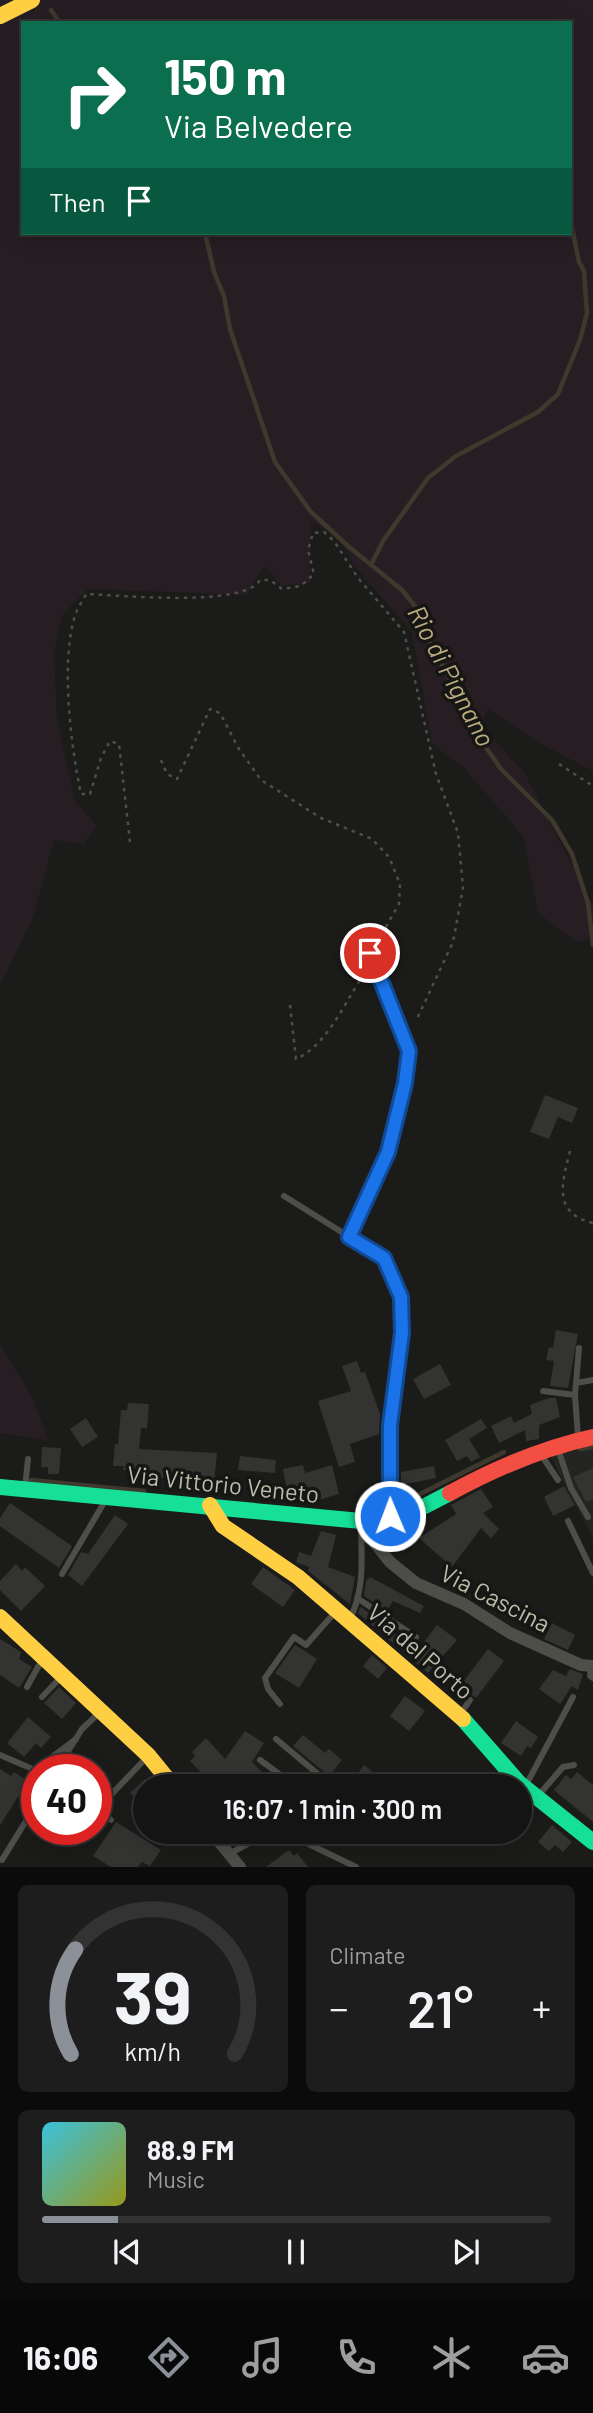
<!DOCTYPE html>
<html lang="en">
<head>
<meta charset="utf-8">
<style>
  :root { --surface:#141414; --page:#1d1d1d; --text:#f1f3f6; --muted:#9d9ea0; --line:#333334; --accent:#8c9099 }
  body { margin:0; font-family:Barlow,sans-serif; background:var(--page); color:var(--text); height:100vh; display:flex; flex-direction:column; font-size:26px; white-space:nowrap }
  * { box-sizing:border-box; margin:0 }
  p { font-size:23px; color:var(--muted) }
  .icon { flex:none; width:38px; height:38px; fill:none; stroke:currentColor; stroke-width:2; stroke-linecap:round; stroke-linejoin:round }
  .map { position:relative; height:1867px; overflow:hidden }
  .sheet { display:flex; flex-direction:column; gap:18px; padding:18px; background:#0b0b0b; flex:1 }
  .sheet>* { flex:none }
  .banner { position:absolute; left:21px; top:21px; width:551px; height:214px; border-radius:0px; box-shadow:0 4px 18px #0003,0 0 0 2px var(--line); background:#0b6e4f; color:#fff; overflow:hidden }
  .speed { position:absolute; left:21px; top:1754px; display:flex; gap:14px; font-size:35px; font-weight:700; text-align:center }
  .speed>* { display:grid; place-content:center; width:91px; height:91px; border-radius:50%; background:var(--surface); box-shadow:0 4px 18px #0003,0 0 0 2px var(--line); line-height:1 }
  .speed .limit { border:10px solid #d22; background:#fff; color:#111 }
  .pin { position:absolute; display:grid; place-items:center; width:60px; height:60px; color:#fff; margin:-30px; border:4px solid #fff; border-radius:50%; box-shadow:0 2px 7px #0007 }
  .me { position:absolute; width:77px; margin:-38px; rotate:359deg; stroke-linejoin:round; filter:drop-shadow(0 0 5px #0008) }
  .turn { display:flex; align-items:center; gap:24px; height:147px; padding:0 28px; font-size:32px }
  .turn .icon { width:91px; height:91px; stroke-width:2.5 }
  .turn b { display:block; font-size:49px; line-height:60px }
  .then { display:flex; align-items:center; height:66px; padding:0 28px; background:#0003; gap:14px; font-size:26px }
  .big { font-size:52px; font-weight:600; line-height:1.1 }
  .sheet .widget { flex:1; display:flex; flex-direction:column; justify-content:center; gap:10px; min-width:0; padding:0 24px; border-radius:10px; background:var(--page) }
  .sheet .dial { align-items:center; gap:0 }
  .dial svg { height:182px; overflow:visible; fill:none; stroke:var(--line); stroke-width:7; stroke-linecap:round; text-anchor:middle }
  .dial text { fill:var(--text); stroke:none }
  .song { display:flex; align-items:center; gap:21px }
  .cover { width:84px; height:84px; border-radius:10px; background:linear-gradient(135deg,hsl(190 70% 55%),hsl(60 70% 35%)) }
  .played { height:7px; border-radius:4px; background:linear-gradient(90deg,var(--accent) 15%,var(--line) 15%) }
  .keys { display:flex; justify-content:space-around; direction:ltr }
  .heat { display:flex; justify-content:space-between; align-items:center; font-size:38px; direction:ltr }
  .sheet .tiles { flex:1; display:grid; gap:18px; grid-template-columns:1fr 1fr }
  .widget:last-child { grid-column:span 2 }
  .trip { position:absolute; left:133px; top:1774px; width:399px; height:70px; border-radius:35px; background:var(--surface); box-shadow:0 4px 18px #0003,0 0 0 2px var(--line); font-weight:600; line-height:70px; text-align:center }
  .menu { display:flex; height:112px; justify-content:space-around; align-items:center; background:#080808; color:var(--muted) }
  .menu .icon { width:49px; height:49px }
  .menu .on { color:var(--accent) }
  .menu b { font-size:32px; color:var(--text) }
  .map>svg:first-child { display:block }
  .built { fill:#242521 }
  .green { fill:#261e23; fill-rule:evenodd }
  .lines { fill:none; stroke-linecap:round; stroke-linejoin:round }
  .stream { stroke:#3e392c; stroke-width:4.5 }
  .building { fill:#333331 }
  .path { stroke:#4e4e4a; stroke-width:2.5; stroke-dasharray:3.5 5; stroke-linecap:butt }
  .lane { stroke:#4d4e48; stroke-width:6 }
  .street { stroke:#4d4e48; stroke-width:12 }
  .fast { stroke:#16e098; stroke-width:16 }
  .slow { stroke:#ffcf43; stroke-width:16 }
  .jam { stroke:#f24e42; stroke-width:16 }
  .route-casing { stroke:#114b97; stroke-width:18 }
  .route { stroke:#1a73e8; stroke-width:12 }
  .labels { text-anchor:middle; stroke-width:7; stroke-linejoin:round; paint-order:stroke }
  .street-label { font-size:24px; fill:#bcbcab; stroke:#161714 }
  .water-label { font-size:26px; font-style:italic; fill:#baac80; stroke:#161714 }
</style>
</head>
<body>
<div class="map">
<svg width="593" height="1867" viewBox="0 0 593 1867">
  <rect width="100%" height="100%" fill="#1b1b1a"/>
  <!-- built -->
  <polygon class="built" points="593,1437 593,1538 547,1450"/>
  <!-- green -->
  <g class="green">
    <path d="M0,0H593V771L537,742L488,709L481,726L524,772L593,905V938L576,942L538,913L523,836L462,766L432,744L412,632L357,569L337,536L310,521V583L281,586L265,566L246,595L88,589L63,614L54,651L57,719L75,801L97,826L84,844L54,840L33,918L0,985ZM23,23H570V233H23Z"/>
    <polygon points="0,1344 33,1398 48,1440 0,1433"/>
  </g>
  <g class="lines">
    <!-- stream -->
    <g class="stream">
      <polyline points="51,10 60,23"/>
      <polyline points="205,233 214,272 224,296 230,329 275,462 311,512 348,546 402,590 422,615 429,640 485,746 501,769 552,820 572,854 588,903 593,945"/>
      <polyline points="371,565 383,541 428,478 456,456 538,412 558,394 580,340 587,313 584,271 579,262 570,218"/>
      <polyline points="580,1449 593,1447"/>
      <polyline points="31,1480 144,1491"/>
      <polyline points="404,1502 504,1452"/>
    </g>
  </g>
  <!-- building -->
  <g class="building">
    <polygon points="545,1095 578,1108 572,1123 558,1117 549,1139 530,1132"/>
    <polygon points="556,1330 578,1334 568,1388 550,1386 554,1361 546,1360 549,1347 553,1348"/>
    <polygon points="357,1361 361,1373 365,1372 380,1414 379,1434 350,1444 355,1462 339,1467 318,1401 351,1391 342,1366"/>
    <polygon points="440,1364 451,1385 424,1399 413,1379"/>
    <polygon points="549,1398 556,1398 560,1417 539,1425 539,1439 526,1441 525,1430 499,1443 491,1426 511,1416 514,1423 532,1414 530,1405"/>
    <polygon points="128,1403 149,1404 147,1428 141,1428 139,1449 217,1453 214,1483 155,1477 156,1473 123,1470 124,1466 113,1466 115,1444 118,1444 121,1410 127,1410"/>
    <polygon points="86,1418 98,1437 82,1447 70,1429"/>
    <polygon points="481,1419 487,1428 469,1439 480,1457 471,1462 467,1456 457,1461 445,1440"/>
    <polygon points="42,1447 61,1448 59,1474 48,1474 48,1467 41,1467"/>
    <polygon points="240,1456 276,1460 275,1473 238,1470"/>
    <polygon points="303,1465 305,1473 332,1465 339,1494 319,1500 317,1491 288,1496 283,1469"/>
    <polygon points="434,1466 436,1478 401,1485 401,1472"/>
    <polygon points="593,1468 593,1499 586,1502 573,1477"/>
    <polygon points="564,1486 575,1505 553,1516 544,1497"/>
    <polygon points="481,1489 493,1507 483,1513 499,1529 491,1538 481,1528 452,1567 419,1538 456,1514 451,1505"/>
    <polygon points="10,1503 72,1546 59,1568 0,1526 0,1518"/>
    <polygon points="115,1515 128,1524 82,1586 68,1575 81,1552 88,1554"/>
    <polygon points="321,1531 336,1535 328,1567 355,1577 350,1604 308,1571 309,1567 296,1562 299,1552 311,1556"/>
    <polygon points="16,1564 22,1571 25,1567 45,1586 21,1611 0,1590 0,1581"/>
    <polygon points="263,1567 295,1590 283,1607 251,1584"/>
    <polygon points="370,1577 424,1606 420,1613 393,1601 387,1611 364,1596 366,1581"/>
    <polygon points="361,1607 417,1651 437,1625 457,1640 428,1673 358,1613"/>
    <polygon points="552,1623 575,1635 568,1650 544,1639"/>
    <polygon points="0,1639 21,1652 19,1659 32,1667 19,1688 0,1675"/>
    <polygon points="295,1645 317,1659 299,1688 275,1673"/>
    <polygon points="488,1649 504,1661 476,1698 460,1686"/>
    <polygon points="372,1655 387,1668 378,1679 363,1666"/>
    <polygon points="570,1669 583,1674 578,1690 572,1686 560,1704 539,1689 553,1670 566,1676"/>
    <polygon points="59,1687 76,1703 62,1719 44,1703"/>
    <polygon points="405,1696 425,1711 409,1731 390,1716"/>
    <polygon points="28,1717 51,1737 41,1748 36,1743 24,1757 7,1743"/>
    <polygon points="516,1721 538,1737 531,1748 527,1746 521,1756 501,1743"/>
    <polygon points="245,1731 264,1743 252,1762 277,1787 215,1787 190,1761 195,1756 192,1752 206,1738 225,1759"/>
    <polygon points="303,1735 325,1753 329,1749 342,1760 329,1776 293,1746"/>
    <polygon points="364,1765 391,1787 355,1787 351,1782"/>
    <polygon points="0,1769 11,1776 14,1772 28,1781 0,1825"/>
    <polygon points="577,1772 593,1785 593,1822 554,1790 566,1775 571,1779"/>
    <polygon points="454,1773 460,1779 467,1773 481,1787 440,1787"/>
    <polygon points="145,1779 145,1810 130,1793"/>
    <polygon points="116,1822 161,1850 150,1866 142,1862 138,1867 111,1867 93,1856"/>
    <polygon points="552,1825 572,1842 563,1852 555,1845 549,1851 538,1842"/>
    <polygon points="289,1850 294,1856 297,1853 308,1867 266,1867"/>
  </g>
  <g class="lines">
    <!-- path -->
    <g class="path">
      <polyline points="161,760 167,774 177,779 210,709 220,713 239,749 261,780 321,818 372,839 389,857 400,884 399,904 379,939"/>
      <polyline points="559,764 593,786"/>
      <path d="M130,842L119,744L110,741L101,758L90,794H81C71,748 61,665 74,619C76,610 82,602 86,594C118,595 244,608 260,580H270L282,589L301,586L314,574L308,550L313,533L324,532L334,541L358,578L404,632L436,774L458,833L463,888L453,942L416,1021"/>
      <path d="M290,1005L296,1059C327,1045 344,1004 362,977"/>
      <path d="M570,1151C562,1183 552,1213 593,1223"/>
    </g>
    <!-- lane -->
    <g class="lane">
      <polyline points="284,1196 348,1236"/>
      <polyline points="576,1383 593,1380"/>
      <polyline points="543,1391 575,1395"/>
      <polyline points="578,1437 575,1395 579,1348"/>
      <polyline points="558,1449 571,1488 588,1517"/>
      <polyline points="540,1453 558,1480"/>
      <polyline points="25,1488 28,1459"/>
      <polyline points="568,1521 593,1573"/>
      <polyline points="62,1574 105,1501"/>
      <polyline points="357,1598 416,1637"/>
      <path d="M350,1618C364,1593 362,1559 361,1530"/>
      <polyline points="591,1666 590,1676 593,1678"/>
      <polyline points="27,1687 43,1658"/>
      <polyline points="42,1697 62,1676"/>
      <polyline points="280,1704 268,1689 265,1678 294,1637 306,1645 337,1610"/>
      <polyline points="461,1713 470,1700"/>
      <polyline points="276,1739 331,1785"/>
      <polyline points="0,1755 35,1770 76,1739"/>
      <polyline points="260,1760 297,1787"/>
      <polyline points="57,1769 82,1729 100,1712"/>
      <polyline points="526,1785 573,1697"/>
      <polyline points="330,1787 338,1778 349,1787"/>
      <polyline points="537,1797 563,1767 574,1765"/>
      <polyline points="111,1820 102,1813 107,1799 148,1756"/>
      <polyline points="277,1832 292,1836 356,1867"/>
      <polyline points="229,1854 253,1841 277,1832"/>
      <polyline points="0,1859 2,1860 37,1803"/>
    </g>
    <!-- street -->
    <g class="street">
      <polyline points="361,1521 368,1534 390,1562 416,1583 464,1604 510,1633 581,1665 593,1666"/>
      <polyline points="211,1832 240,1867"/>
    </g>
    <!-- fast -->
    <g class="fast">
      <polyline points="0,1487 361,1521 425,1506 450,1493"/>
      <polyline points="463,1719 519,1783 593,1842"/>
    </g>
    <!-- slow -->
    <g class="slow">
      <polyline points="0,16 32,0"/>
      <polyline points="370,953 409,1050 405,1083 388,1152 349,1237 384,1258 401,1297 402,1333 394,1395"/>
      <polyline points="210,1505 223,1526 298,1577 463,1719"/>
      <polyline points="0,1617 148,1755 174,1787"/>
    </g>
    <!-- jam -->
    <g class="jam">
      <path d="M450,1493C496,1468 542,1448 593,1437"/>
      <polyline points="390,1516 390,1425 394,1395"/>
    </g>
  </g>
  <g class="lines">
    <!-- route casing -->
    <g class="route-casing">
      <polyline id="route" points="370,953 409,1051 405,1083 388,1152 349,1237 384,1258 401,1297 402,1333 390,1425 390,1516"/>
    </g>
    <!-- route -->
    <use href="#route" class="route"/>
  </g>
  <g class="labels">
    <!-- street labels -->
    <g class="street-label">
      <text transform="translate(223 1485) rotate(6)" y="8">Via Vittorio Veneto</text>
      <text transform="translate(495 1599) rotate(27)" y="8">Via Cascina</text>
      <text transform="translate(420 1652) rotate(41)" y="8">Via del Porto</text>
    </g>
    <!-- water labels -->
    <g class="water-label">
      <text transform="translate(451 676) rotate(62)" y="9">Rio di Pignano</text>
    </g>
  </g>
</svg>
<div class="speed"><div class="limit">40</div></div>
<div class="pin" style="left:370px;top:953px;background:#d93025"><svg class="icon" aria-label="arrive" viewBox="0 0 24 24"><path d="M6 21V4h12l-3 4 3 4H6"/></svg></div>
<svg class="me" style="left:390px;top:1516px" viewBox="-20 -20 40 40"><circle r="17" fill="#1a73e8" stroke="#fff" stroke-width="3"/><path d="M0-11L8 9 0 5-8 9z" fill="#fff"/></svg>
<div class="trip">16:07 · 1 min · 300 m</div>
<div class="banner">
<div class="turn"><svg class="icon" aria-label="right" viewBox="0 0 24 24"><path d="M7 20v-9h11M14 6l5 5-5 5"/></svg><div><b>150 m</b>Via Belvedere</div></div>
<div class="then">Then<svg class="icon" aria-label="arrive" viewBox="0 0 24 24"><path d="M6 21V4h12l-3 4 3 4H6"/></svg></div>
</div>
</div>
<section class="sheet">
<div class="tiles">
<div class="widget dial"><svg viewBox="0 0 100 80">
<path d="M14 69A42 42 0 1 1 86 69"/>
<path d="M14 69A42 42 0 0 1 16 23" stroke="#8c9099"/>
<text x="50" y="56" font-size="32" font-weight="700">39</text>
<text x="50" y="72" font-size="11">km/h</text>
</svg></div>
<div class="widget"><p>Climate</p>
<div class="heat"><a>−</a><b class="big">21°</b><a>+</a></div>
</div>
<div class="widget">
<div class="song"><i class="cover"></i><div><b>88.9 FM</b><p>Music</p></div></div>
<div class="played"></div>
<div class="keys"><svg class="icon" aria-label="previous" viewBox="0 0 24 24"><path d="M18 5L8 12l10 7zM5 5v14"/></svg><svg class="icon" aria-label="pause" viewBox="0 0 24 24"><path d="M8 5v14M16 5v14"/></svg><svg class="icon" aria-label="next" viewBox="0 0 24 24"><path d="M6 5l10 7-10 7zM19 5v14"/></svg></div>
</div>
</div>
</section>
<nav class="menu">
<b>16:06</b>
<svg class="icon on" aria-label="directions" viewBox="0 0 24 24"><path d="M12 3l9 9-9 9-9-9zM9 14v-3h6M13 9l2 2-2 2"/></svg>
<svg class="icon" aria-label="music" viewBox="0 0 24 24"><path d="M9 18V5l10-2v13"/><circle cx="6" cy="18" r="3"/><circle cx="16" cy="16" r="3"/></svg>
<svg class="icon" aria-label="phone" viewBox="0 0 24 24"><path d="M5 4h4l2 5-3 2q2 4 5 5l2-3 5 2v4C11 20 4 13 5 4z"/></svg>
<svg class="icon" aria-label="climate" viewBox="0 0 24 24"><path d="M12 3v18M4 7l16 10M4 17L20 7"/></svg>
<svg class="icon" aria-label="car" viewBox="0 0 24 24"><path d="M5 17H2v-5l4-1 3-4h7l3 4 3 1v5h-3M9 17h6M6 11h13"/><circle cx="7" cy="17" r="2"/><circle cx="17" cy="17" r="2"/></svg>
</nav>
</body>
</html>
